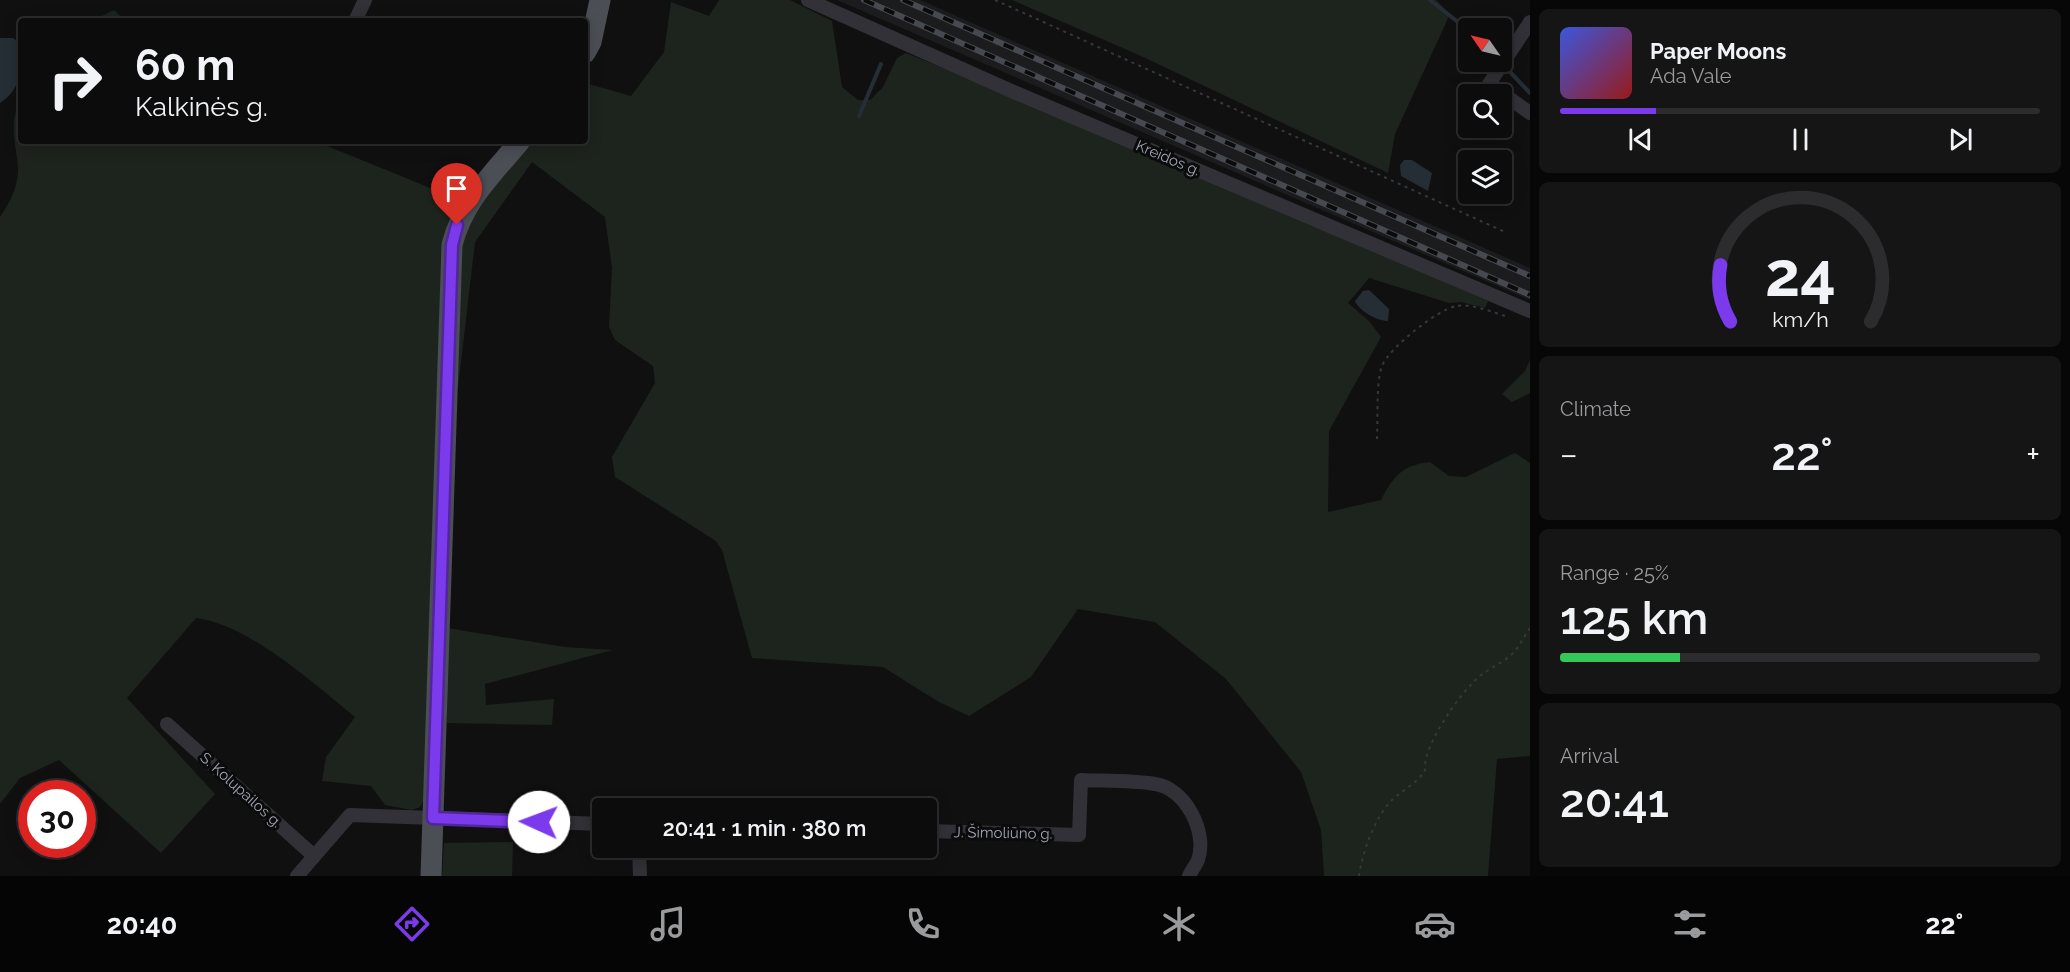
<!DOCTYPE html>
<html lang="en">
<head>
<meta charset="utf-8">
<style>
  :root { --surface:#0c0c0d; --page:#151516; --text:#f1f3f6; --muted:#9a9b9d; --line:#2c2c2e; --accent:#7c3aed }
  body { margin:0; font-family:Raleway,sans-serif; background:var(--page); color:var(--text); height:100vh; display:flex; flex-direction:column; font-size:22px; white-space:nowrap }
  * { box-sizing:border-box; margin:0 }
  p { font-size:20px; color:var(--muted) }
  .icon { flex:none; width:33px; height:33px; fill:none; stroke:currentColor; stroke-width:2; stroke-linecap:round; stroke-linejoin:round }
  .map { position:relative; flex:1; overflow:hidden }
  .drawer { display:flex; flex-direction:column; gap:9px; padding:9px; background:#070707; width:540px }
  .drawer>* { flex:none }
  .hud { position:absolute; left:18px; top:18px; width:570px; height:126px; border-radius:6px; box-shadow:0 3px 15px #0003,0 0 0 2px var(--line); background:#0c0c0d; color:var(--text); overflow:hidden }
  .needle { width:39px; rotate:304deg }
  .tools { position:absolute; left:1458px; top:18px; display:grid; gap:12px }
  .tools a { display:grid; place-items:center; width:54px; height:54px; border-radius:6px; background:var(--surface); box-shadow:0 3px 15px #0003,0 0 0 2px var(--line); font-size:30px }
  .speed { position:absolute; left:18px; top:780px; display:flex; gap:12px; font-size:30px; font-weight:700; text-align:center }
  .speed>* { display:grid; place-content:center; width:78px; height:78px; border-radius:50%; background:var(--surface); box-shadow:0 3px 15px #0003,0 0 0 2px var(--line); line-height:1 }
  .speed .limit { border:9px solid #d22; background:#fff; color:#111 }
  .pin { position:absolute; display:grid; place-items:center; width:51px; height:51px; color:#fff; margin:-62px -26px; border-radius:50% 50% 50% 0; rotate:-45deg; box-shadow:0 0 6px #0007 }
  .pin .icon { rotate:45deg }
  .me { position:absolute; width:66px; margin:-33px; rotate:272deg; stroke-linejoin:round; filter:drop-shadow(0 0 4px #0008) }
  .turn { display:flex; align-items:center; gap:21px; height:126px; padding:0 18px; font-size:27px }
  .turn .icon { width:78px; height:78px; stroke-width:2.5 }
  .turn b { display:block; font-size:42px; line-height:51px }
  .big { font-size:45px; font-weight:600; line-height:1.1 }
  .drawer .tile { flex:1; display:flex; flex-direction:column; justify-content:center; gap:9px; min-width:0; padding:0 21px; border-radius:9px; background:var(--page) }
  .drawer .dial { align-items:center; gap:0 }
  .dial svg { height:156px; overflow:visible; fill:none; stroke:var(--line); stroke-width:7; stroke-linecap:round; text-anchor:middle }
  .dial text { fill:var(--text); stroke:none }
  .song { display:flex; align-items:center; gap:18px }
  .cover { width:72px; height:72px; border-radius:9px; background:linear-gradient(135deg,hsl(230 70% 55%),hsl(0 70% 35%)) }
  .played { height:6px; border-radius:3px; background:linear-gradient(90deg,var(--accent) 20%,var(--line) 20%) }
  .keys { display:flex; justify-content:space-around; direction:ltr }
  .heat { display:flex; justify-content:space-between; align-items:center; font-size:33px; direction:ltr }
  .charge { height:9px; border-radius:4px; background:linear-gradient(90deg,#34c759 25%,var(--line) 0) }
  .trip { position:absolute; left:592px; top:798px; width:345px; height:60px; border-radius:6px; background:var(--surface); box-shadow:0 3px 15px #0003,0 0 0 2px var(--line); font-weight:600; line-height:60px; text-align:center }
  .dock { display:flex; height:96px; justify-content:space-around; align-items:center; background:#050505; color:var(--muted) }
  .dock .icon { width:42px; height:42px }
  .dock .selected { color:var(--accent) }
  .dock b { font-size:27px; color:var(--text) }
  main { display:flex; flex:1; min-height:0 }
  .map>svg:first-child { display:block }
  .built { fill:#1c1c1e }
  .green { fill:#1c241d }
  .water { fill:#262e35 }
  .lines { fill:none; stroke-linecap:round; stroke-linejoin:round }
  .stream { stroke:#262e35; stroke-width:4 }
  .path { stroke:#36383e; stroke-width:2; stroke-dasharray:3 4.5; stroke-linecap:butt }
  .street { stroke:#313137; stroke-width:14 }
  .primary { stroke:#4c4e56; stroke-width:21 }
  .rail-casing { stroke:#474950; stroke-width:6 }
  .rail { stroke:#0b0b0c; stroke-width:4; stroke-dasharray:11; stroke-linecap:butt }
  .route-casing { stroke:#51269a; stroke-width:15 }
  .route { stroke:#7c3aed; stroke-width:10 }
  .labels { text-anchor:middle; stroke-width:6; stroke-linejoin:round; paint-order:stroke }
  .street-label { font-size:15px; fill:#a0a5b3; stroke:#0b0b0c }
</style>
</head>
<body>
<main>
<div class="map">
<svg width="1530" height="876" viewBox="0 0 1530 876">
  <rect width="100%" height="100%" fill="#101011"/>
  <!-- built -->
  <polygon class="built" points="837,0 920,0 1530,268 1530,300"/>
  <!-- green -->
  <g class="green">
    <path d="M719,0H790L832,21L842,87L858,100H870L883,87L897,58L906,53L1130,145L1488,301L1485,308L1461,302L1449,303L1369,278L1348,303L1370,322L1381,337L1329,431L1328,512L1381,500C1394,475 1403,465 1430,462L1449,476L1466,477L1515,453L1530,463V756L1497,759L1488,876H1324L1321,830L1301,772L1226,679L1155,622L1078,609L1031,677L969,716L939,702L883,667L752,658L722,550L716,541L615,477L612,457L655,383L653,366L615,340L609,327L612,268L605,217L532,162L475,242L458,388L451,380L462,233L470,211L528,141H585V83L631,96L664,52L671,2L709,16Z"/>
    <polygon points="1012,0 1436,0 1450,14 1395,134 1388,173 1139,55"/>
    <polygon points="114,10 125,21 92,21"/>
    <path d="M21,101V141H315L460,200L424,799L420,807L412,810L385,805L371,786L322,781L326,757L355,717C313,683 250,625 196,618L127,698L215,794L161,853L59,760L20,778L0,804V217C10,202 18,188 18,169C17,145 7,123 21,101Z"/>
    <polygon points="1530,360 1530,393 1512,402 1502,394 1525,371"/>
    <polygon points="447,628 565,647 613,650 485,684 486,705 554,699 552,725 447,723"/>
    <polygon points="513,842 512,876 442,876 444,843"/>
  </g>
  <!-- water -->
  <g class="water">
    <path d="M0,38H13L21,44C21,68 22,89 0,103Z"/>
    <polygon points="1404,160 1412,160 1432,173 1428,191 1401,176 1400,165"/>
    <path d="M1369,290L1389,309L1388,321C1377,321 1359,311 1355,301L1363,291Z"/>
  </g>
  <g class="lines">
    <!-- stream -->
    <g class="stream">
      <polyline points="1430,0 1468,30"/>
      <polyline points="1511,73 1530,93"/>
      <polyline points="859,116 881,64"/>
    </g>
    <!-- path -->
    <g class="path">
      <polyline points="995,0 1505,232"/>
      <path d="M1377,439C1378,420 1376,381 1382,366C1389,348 1437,310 1456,306C1472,303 1494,313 1509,317"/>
      <path d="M1359,876C1362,852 1376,815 1393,799C1404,789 1418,783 1425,770C1422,747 1461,691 1480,676C1490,668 1502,663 1511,655C1520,647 1523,637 1530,628"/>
    </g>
    <!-- street -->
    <g class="street">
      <polyline points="808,0 1016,93 1530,311"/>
      <polyline points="355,21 365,0"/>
      <polyline points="1530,22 1489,84 1530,113"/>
      <polyline points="167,724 314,856"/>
      <path d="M927,831L1079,835L1081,780C1105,781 1131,780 1155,784C1185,788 1208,832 1198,860C1196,865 1191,871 1189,876"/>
      <polyline points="639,848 640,876"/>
      <polyline points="297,876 350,815 603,824"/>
    </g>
    <!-- primary -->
    <g class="primary">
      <polyline points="585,53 591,42 600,0"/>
      <path d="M431,876L452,245C463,201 492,175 520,141"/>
    </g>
    <!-- rail casing -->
    <g class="rail-casing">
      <g id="rail">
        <polyline points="864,0 1530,295"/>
        <polyline points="903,0 1530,276"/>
      </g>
    </g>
    <!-- rail -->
    <use href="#rail" class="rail"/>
  </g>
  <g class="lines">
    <!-- route casing -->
    <g class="route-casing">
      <polyline id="route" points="457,225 452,245 433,818 539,822"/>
    </g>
    <!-- route -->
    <use href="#route" class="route"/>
  </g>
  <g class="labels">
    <!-- street labels -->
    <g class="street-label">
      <text transform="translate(1168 158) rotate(23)" y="5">Kreidos g.</text>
      <text transform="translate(241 790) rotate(42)" y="5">S. Kolupailos g.</text>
      <text transform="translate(1003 833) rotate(1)" y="5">J. Šimoliūno g.</text>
    </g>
  </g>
</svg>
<div class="tools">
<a><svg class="needle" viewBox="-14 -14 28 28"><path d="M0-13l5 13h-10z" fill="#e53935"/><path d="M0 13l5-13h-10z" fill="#9a9b9d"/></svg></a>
<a><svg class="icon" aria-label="search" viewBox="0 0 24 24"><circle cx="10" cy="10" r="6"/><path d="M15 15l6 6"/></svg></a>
<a><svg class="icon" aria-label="layers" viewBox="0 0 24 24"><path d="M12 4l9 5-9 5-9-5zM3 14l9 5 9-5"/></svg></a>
</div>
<div class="speed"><div class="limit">30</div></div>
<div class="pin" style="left:457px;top:225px;background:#d93025"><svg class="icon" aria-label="arrive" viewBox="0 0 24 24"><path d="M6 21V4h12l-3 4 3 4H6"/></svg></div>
<svg class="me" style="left:539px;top:822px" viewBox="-20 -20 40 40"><circle r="19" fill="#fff"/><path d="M0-13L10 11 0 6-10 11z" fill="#7c3aed"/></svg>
<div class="trip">20:41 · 1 min · 380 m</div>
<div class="hud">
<div class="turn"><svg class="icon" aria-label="right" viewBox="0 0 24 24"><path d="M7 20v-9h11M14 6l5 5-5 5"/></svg><div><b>60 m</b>Kalkinės g.</div></div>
</div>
</div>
<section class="drawer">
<div class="tile">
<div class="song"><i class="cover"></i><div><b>Paper Moons</b><p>Ada Vale</p></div></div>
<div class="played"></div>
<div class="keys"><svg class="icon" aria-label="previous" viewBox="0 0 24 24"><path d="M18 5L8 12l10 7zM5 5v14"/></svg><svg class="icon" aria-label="pause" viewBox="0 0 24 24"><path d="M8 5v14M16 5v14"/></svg><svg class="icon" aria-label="next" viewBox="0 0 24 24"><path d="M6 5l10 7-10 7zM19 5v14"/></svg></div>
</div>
<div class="tile dial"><svg viewBox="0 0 100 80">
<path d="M14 69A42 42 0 1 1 86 69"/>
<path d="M14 69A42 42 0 0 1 9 40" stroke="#7c3aed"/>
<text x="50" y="56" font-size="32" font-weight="700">24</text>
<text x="50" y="72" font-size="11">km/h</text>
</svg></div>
<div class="tile"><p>Climate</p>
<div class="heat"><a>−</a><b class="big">22°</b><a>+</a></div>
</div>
<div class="tile"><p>Range · 25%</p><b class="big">125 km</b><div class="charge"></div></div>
<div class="tile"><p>Arrival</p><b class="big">20:41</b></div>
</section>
</main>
<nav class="dock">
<b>20:40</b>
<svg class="icon selected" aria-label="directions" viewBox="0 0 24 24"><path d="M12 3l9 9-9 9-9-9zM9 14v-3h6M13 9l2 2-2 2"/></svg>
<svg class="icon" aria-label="music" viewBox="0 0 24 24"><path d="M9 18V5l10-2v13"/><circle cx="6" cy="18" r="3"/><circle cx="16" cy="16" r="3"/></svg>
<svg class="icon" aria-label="phone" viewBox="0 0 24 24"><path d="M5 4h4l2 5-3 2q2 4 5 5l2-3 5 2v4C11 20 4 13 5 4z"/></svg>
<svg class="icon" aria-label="climate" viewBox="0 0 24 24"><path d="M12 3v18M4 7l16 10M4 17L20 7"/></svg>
<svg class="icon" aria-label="car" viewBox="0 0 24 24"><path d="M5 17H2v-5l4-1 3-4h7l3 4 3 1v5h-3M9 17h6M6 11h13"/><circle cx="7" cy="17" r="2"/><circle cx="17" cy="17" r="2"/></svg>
<svg class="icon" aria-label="filters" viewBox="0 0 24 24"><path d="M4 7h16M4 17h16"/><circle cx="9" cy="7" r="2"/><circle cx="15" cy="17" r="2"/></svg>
<b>22°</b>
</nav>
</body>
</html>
